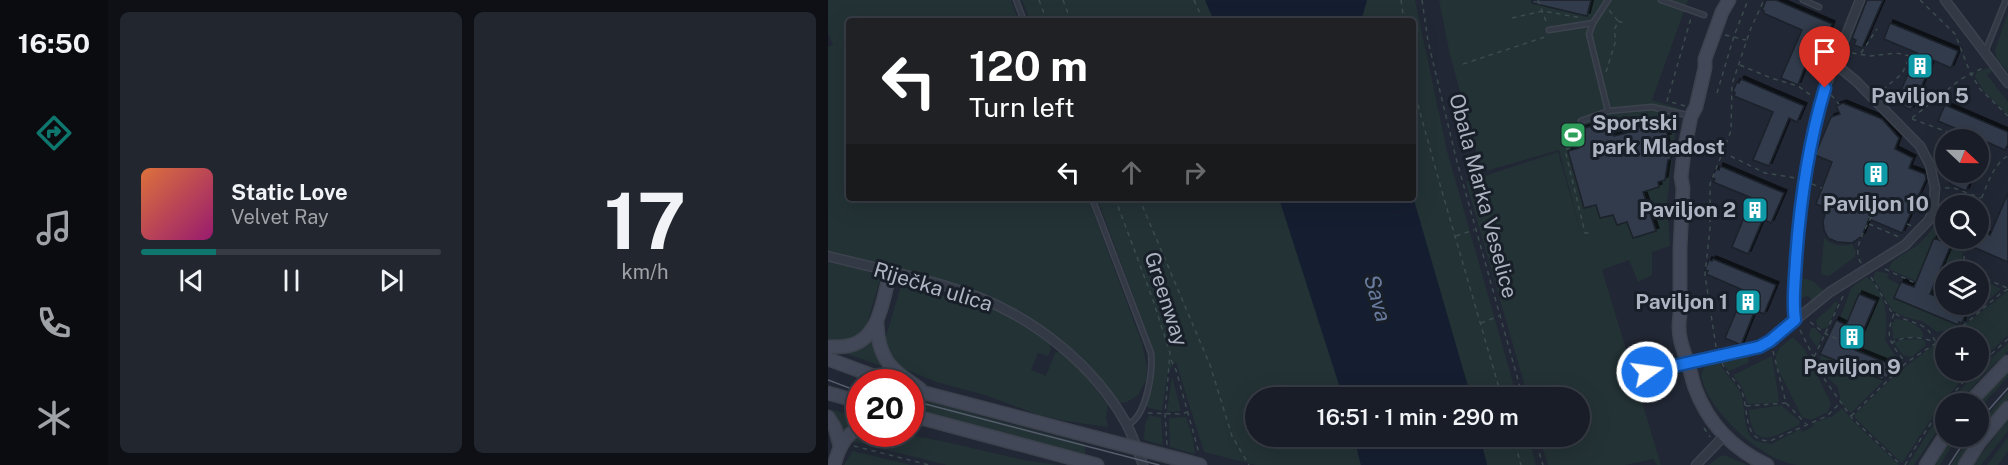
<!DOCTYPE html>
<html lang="en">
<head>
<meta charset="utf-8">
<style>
  :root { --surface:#191d27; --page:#22262f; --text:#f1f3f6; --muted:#9fa2a7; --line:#373b44; --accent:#0f766e }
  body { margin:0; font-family:"Public Sans",sans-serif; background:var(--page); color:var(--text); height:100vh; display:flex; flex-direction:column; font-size:22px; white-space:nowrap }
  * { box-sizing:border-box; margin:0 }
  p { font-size:20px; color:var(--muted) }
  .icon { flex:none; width:33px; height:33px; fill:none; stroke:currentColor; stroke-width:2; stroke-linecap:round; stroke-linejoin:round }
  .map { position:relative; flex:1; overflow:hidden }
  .side { display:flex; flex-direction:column; gap:12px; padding:12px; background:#0e1015; width:720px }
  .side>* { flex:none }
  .top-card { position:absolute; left:18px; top:18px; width:570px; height:183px; border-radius:6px; box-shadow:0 6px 24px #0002,0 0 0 2px var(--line); background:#202124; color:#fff; overflow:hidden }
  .needle { width:39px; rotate:112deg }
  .controls { position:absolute; left:1107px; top:129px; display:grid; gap:12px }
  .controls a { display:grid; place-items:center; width:54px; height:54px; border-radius:50%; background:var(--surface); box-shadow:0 6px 24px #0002,0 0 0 2px var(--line); font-size:30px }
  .speed { position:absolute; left:18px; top:369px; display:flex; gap:12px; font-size:30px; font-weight:700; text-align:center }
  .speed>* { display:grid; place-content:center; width:78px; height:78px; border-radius:50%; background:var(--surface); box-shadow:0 6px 24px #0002,0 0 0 2px var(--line); line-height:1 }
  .speed .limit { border:9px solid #d22; background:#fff; color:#111 }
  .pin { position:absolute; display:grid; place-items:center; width:51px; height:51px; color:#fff; margin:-62px -26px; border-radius:50% 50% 50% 0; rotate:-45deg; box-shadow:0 0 6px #0007 }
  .pin .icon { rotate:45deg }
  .me { position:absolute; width:66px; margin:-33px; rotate:76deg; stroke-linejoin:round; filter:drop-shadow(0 0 4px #0008) }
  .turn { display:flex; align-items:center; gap:21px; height:126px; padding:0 24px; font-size:27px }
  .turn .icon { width:78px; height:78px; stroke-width:2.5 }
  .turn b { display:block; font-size:42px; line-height:51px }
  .lanes { display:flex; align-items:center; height:57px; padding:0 24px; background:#0003; justify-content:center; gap:30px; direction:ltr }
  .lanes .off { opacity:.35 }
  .side .tile { flex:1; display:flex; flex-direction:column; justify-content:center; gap:9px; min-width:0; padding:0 21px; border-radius:9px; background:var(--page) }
  .side .dial { align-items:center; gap:0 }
  .dial b { font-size:78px; line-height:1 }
  .song { display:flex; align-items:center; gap:18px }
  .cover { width:72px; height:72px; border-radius:9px; background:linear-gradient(135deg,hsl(20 70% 55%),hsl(320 70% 35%)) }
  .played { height:6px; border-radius:3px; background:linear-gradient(90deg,var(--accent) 25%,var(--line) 25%) }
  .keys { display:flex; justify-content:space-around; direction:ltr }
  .side .tiles { flex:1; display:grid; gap:12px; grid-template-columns:repeat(2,1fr) }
  .trip { position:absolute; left:417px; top:387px; width:345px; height:60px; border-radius:30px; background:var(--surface); box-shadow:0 6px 24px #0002,0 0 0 2px var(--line); font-weight:600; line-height:60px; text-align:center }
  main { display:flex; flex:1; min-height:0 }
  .dock { display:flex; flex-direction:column; width:108px; justify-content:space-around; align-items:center; background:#0a0c10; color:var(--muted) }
  .dock .icon { width:42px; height:42px }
  .dock .current { color:var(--accent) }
  .dock b { font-size:27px; color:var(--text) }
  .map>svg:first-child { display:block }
  .green { fill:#233235 }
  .water { fill:#151e30 }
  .building { fill:#333b4b; stroke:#1b212b; stroke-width:1.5; filter:url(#shadow) }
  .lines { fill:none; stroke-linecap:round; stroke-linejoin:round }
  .lane-casing { stroke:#3d434e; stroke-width:7 }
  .street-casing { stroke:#3d434e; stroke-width:11 }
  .secondary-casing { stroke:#3d434e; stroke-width:15 }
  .path { stroke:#3b4b4e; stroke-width:1.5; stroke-dasharray:4.5 4.5; stroke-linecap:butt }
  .lane { stroke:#343a45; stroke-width:4 }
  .street { stroke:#343a45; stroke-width:8 }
  .secondary { stroke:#424858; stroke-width:12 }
  .tram { stroke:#565d6c; stroke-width:1.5 }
  .secondary-bridge-casing { stroke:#3d434e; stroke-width:15; stroke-linecap:butt }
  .secondary-bridge { stroke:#424858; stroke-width:12 }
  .route-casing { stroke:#114b97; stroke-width:15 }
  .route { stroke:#1a73e8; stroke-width:10 }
  .labels { text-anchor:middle; stroke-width:6; stroke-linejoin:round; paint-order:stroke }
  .poi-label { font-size:21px; font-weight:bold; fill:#aeb4c2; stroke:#191f29 }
  .street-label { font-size:21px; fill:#aeb4c2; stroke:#191f29 }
  .water-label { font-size:22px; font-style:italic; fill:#697c9f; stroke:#191f29 }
</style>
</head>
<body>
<main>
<nav class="dock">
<b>16:50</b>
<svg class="icon current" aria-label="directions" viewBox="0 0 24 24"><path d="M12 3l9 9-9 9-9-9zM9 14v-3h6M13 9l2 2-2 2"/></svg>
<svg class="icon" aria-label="music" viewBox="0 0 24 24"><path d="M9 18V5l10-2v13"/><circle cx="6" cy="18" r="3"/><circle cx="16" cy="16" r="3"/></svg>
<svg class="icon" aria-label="phone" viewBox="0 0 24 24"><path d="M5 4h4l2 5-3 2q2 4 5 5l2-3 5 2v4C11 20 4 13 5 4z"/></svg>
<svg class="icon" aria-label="climate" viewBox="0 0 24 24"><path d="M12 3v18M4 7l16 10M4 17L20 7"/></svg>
</nav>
<section class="side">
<div class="tiles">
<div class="tile">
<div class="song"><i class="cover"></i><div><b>Static Love</b><p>Velvet Ray</p></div></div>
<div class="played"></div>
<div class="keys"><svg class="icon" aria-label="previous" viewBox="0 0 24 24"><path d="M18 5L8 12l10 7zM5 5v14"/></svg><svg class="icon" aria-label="pause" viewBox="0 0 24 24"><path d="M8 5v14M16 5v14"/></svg><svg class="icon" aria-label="next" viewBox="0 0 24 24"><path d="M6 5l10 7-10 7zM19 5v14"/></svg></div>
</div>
<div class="tile dial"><b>17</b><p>km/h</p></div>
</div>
</section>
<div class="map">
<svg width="1180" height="465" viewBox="0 0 1180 465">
  <defs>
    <filter id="shadow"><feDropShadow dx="3" dy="-3" stdDeviation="0" flood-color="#0009"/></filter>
  </defs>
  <rect width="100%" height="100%" fill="#212734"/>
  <!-- green -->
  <g class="green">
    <path d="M0,0H183L191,21H21V198H260L314,343L319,368L318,380L310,395L299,402L293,403L288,400C216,295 115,280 0,252V47L5,45L0,33Z"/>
    <polygon points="194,0 377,0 386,21 202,21"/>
    <polygon points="539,0 587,0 619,151 689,397 643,397 585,197 585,21 533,21"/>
    <polygon points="611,0 860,0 824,100 850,108 839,202 842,246 824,252 824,275 810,282 801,260 774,270 833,465 829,465 825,459 797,465 720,465 711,437 752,436 752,398 700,397 638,182 730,152 754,237 731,150 654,172 622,55"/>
    <polygon points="1180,12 1180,72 1169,59 1167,50"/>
    <polygon points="1162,67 1164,71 1159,75 1180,102 1180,115 1157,93 1147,77 1148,73"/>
    <polygon points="269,198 451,198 515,397 428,398 428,436 526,437 533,465 428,465 376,452 348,362 340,371 334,411 318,407 325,381 326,352"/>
    <path d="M1109,221L1117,223L1118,238L1136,239L1134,261L1137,271L1118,272L1117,300L1098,292L1105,287L1123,246L1106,238L1088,281L1061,269C1064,256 1081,253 1091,244C1098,237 1104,230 1109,221Z"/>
    <path d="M996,238C1006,246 1012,247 1024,244L1028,252L1027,257L1001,276L995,275L993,272Z"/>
    <path d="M0,262L40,271L52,280L36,333C24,341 14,345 0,339Z"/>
    <polygon points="1050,271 1061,274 1059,278 1072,285 1130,324 1137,314 1136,313 1137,309 1127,305 1151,303 1151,308 1127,329 1109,332 1094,321 1077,317 1065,311 1045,278 1047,272"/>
    <polygon points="970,277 985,281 997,292 983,303 983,298 978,296 971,300 969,294"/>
    <path d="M1038,277C1058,287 1061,321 1057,340L1072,363L1067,370L1060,367L1061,364L1023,348L1047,300L1031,294L1016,330L1010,324L1023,288Z"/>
    <polygon points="1150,278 1173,289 1155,305 1151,295"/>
    <path d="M74,283C89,283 99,291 113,295C122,298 132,296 141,299C170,306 198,325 221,343L223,349L220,356L210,353L203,370L218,376L227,353L232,351L255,373L280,405L278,417L280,427L238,421L211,415L157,395L108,382L72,367L64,361L55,346Z"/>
    <polygon points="1180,291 1180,335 1151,362 1150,338 1121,337"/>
    <polygon points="1007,301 1010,303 1000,327 994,329 989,325 988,320 1003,307"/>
    <path d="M1067,319C1078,319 1094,325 1096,337L1065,339L1064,324Z"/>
    <polygon points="983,328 987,328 994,336 989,347 981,336"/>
    <polygon points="45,335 56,367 16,353 17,351"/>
    <path d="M965,337L977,350L1003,403L1000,412L983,420L974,417L948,365C946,349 953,347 965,337Z"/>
    <polygon points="1085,339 1097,340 1098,345 1084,357 1075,355 1066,343 1072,340"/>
    <path d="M1117,339L1118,370L1142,371C1115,399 1095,431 1074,463L1027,418L1026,415C1055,387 1082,359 1117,339Z"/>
    <polygon points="1180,343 1180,352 1157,373 1130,403 1121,403 1149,371"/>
    <polygon points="922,354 920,363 901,371 895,364 896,359"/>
    <path d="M992,354L1056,380L1023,413L1013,403L1010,387C998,377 992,370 992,354Z"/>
    <polygon points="944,356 951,401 949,403 920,404 913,386 905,375"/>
    <path d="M891,360C895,374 906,380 912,392C919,407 913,430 927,441L944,444L972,429L975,432L985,426L986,423L1001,417H1004L1014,408L1026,422L1071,465C1039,465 1000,465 969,465C935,461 881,412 874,379C872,372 877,367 879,362Z"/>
    <polygon points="1180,371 1180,377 1151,409 1150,404 1149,404"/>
    <polygon points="344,376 353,411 339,412"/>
    <polygon points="1180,392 1180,399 1151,433 1151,425"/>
    <polygon points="83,397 257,444 257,455 83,409 89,409 91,402 83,399"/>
    <path d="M953,405L972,421L971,425C945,437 924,451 921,410Z"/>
    <polygon points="1117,408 1117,419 1086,465 1080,465 1101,431"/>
    <polygon points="0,409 31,417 31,422 13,437 6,418"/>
    <polygon points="321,415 333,418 335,445 316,440 317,425"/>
    <polygon points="358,417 365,439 367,454 342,447 341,418"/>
    <polygon points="1180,419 1180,431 1153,465 1145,465"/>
    <polygon points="32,434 74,434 114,441 195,460 230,465 119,465 23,441"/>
    <polygon points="652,437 700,437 708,465 659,465"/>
    <polygon points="1124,437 1129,437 1112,465 1107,465"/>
    <polygon points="1142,437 1148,437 1130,465 1123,465"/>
    <polygon points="1180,437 1180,451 1170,465 1159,465"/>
    <polygon points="25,451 83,465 16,465"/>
    <polygon points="897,455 919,465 880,465 891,457"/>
  </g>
  <!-- water -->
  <g class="water">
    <polygon points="377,0 539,0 533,21 386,21"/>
    <polygon points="585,197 643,397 515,397 451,198"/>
    <polygon points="526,437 652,437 659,465 533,465"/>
  </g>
  <!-- building -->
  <g class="building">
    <polygon points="704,0 763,0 759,16 704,3"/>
    <polygon points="938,0 948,0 1004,24 993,52 998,54 993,67 979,61 970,85 953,78 974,30 935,13 936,11 934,10"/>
    <polygon points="1039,0 1055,0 1034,48 1026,45 1028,40 1024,38"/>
    <polygon points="1062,23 1130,51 1123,68 1105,60 1083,110 1068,102 1089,53 1056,39"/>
    <polygon points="913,79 976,106 969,122 961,118 941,166 925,160 945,112 906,96 907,93 905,91 909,82 911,83"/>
    <polygon points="1015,103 1054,119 1071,138 1067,149 1085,158 1081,168 1097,174 1098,179 1074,233 1041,219 1034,236 1024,243 1009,242 1000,238 996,230 995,221 999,208 988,204 1004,162 987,155 1003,117 1012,114 1008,106"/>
    <polygon points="1117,105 1180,132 1180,144 1177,150 1159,142 1150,162 1150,140 1141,140 1143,135 1110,121"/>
    <polygon points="782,121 786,136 806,131 805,128 813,126 814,128 836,122 840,137 837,137 843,159 840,160 837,180 830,182 831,187 815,192 828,231 805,238 799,222 789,225 785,215 772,218 768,205 756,208 740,151 751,148 746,131"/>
    <polygon points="892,166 956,193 943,223 935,219 920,254 904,247 924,198 885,182 887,179 884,178 888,169 891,170"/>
    <polygon points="1127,172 1146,172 1138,191 1122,184"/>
    <polygon points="1180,193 1180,262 1143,246 1146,238 1150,238 1150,230 1162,235"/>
    <polygon points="1106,238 1123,245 1102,294 1118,300 1118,304 1127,304 1137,309 1136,313 1138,313 1134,323 1131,322 1130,325 1066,298 1073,282 1086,287"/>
    <polygon points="885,259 948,285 936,314 927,310 913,345 897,338 917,291 878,274 880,271 877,270 881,260 884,261"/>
    <polygon points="1031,294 1048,301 1027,350 1062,364 1060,367 1063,369 1059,378 1056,377 1055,380 992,354 1008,320 1018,325"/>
  </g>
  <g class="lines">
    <!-- lane casing -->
    <g class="lane-casing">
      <g id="lane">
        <polyline points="188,0 196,21"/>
        <polyline points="780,0 765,23 761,34 780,111"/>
        <polyline points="833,0 876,15"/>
        <polyline points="975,0 991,7"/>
        <polyline points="721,30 765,23"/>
        <polyline points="1157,52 1178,0"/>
        <polyline points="753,121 780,111 824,107 859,115"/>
        <path d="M264,198L323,353C325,372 319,411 303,423"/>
        <polyline points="819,372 859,362"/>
      </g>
    </g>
    <!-- street casing -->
    <g class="street-casing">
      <g id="street">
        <polyline points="1117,0 1180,83"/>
        <path d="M0,256C50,269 102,279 150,297C210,321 266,366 298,423C305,436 310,451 315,465"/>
        <polyline points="967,319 965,300 972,207 984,131 997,88 1032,0"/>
        <polyline points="860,362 919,350 942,341 1002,292 1077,245 1101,220 1105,211 1107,188 1102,165 1092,146 1028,81 1006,63"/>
        <polyline points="868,465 896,436"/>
      </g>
    </g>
    <!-- secondary casing -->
    <g class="secondary-casing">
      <g id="secondary">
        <path d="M901,0L894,12L877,59V68L868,107L863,116L856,152L853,177L855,188L852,248V315C849,332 853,345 859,360C862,369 864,379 867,388C880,423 905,449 939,465"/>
        <path d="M49,323C50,360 63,369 92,389"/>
        <path d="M0,347C6,347 13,347 19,346C52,341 55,298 62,273"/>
        <polyline points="0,359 62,382"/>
        <polyline points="82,389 246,432"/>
        <polyline points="0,393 32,402"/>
        <polyline points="1140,404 1180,362"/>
        <polyline points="82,415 269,465"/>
        <polyline points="0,417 7,428 12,446"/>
        <polyline points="350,459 372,465"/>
        <path d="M6,465C11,448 16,436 32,427"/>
        <polyline points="1098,465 1118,434"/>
        <polyline points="1137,465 1151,443 1180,408"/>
      </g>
    </g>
    <!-- path -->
    <g class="path">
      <polyline points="211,0 219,21"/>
      <polyline points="235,0 243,21"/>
      <polyline points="366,0 375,20"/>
      <polyline points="573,0 576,21"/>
      <polyline points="594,0 600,41 628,158 695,398"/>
      <polyline points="710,0 719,24"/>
      <polyline points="1092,0 1127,34 1142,72 1152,89 1180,116"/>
      <polyline points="684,18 715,11 754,18"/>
      <polyline points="790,21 799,24"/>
      <polyline points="897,35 918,40"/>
      <polyline points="1024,53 1043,56 1068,53 1082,56 1074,74 1054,90"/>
      <polyline points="1033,53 1049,29"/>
      <polyline points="635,64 720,36"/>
      <polyline points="912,65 943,78 970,86 984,96"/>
      <polyline points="778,72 788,40 786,31 790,21 781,10"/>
      <polyline points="585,78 590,105 611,181 674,398"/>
      <polyline points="889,93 906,36 920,0"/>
      <polyline points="1003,95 1011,104"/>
      <polyline points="857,106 839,101 863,18"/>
      <polyline points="1084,118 1133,79 1157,67"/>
      <polyline points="1084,119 1131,136 1133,140"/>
      <polyline points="748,126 745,129 748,145 737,150 757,233 764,233"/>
      <polyline points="1134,137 1140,140"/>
      <polyline points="869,148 884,147 937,173 968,178"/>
      <polyline points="1111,161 1118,157"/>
      <polyline points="984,184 994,188"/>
      <polyline points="1117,188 1126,188 1153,198"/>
      <polyline points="287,198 325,300 342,353 337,414 339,445"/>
      <polyline points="311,198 382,365 404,436 421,465"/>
      <path d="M1150,206C1158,190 1164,164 1180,156"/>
      <polyline points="1041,224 1071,237"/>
      <polyline points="1079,224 1084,226"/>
      <polyline points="1150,225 1166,232"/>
      <polyline points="628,236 646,230"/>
      <polyline points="1138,238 1136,258 1139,272"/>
      <path d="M1033,263C1023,247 1039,228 1045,213"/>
      <polyline points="1057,269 1089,284"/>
      <polyline points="1150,275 1179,288"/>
      <polyline points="1043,277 1063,311 1076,319 1093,325 1101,331 1108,342"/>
      <polyline points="1150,299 1154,307"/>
      <path d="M1066,314C1056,338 1063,343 1077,362"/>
      <polyline points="982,322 998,334 1014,341"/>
      <polyline points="653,323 671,316"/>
      <polyline points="972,330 997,380 1024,418 1073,465"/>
      <path d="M1063,343C1077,335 1093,337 1107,342"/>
      <polyline points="888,347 877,275 882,228 882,184 903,131 904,84 923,28 936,0"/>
      <polyline points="945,351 958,403 978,424"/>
      <polyline points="986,357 1016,294"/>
      <polyline points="343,360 348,370 371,453"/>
      <path d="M894,363C898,373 908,380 913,390C922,408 913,441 942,441L999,416L1013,402"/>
      <polyline points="1150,366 1180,339"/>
      <polyline points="918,406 958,403"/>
      <polyline points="320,413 352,414 360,412"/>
      <polyline points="1023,416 1079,362 1136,325 1172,294 1180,289"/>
      <polyline points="876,428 882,437"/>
      <polyline points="685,436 693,465"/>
      <polyline points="706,436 715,465"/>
      <polyline points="26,446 101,465"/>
      <path d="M1077,465C1096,431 1119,399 1146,370"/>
    </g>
    <!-- lane -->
    <use href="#lane" class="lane"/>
    <!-- street -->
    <use href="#street" class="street"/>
    <!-- secondary -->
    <use href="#secondary" class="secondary"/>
    <!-- tram -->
    <g class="tram">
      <polyline points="0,380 32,392"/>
      <polyline points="82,400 331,465"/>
      <polyline points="1150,422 1180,388"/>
      <polyline points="1121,465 1140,436"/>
    </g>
    <!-- secondary-bridge casing -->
    <g class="secondary-bridge-casing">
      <polyline id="secondary-bridge" points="246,432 350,459"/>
    </g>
    <!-- secondary-bridge -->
    <use href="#secondary-bridge" class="secondary-bridge"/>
  </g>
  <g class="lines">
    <!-- route casing -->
    <g class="route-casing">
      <path id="route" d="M819,372L931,347L942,341L967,320C964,300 967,280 968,260C972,201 980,145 997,88"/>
    </g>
    <!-- route -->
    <use href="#route" class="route"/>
  </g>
  <!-- icons -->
  <defs>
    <g id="building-square" transform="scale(1.35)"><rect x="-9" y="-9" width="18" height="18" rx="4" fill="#0f9aa8" stroke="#191f29"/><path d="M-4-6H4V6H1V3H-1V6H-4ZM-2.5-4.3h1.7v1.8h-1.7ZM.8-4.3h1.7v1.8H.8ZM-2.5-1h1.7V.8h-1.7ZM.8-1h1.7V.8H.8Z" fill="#fff"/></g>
    <g id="stadium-square" transform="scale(1.35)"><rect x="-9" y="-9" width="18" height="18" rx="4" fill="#2e9e5b" stroke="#191f29"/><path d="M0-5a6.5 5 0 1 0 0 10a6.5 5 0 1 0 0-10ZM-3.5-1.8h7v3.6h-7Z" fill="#fff"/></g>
  </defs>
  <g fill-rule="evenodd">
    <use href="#building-square" x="1092" y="66"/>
    <use href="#stadium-square" x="745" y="135"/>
    <use href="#building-square" x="1048" y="174"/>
    <use href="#building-square" x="927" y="210"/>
    <use href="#building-square" x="920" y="302"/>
    <use href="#building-square" x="1024" y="337"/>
  </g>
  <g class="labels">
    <!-- poi labels -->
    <g class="poi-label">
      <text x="1092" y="103">Paviljon 5</text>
      <text x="764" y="130" text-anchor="start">Sportski<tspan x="764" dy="24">park Mladost</tspan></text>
      <text x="1048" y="211">Paviljon 10</text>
      <text x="908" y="217" text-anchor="end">Paviljon 2</text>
      <text x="900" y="309" text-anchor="end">Paviljon 1</text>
      <text x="1024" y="374">Paviljon 9</text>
    </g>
    <!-- street labels -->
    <g class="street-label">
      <text transform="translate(655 196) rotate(75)" y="7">Obala Marka Veselice</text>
      <text transform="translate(105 287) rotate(17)" y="7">Riječka ulica</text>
      <text transform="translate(338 299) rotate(72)" y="7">Greenway</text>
    </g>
    <!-- water labels -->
    <g class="water-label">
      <text transform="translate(550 298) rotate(74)" y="8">Sava</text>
    </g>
  </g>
</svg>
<div class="controls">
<a><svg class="needle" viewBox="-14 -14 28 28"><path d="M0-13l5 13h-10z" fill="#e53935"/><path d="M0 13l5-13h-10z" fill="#9fa2a7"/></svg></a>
<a><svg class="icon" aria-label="search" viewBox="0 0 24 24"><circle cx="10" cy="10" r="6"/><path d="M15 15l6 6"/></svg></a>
<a><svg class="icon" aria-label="layers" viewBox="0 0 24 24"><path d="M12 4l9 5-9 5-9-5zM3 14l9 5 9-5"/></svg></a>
<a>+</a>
<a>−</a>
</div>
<div class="speed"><div class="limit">20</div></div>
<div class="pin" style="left:997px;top:88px;background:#d93025"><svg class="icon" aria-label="arrive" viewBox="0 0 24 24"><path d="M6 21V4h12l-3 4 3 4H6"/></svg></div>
<svg class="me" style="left:819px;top:372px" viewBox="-20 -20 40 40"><circle r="17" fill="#1a73e8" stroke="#fff" stroke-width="3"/><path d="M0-11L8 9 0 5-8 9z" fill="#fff"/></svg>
<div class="trip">16:51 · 1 min · 290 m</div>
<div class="top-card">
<div class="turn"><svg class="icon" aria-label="left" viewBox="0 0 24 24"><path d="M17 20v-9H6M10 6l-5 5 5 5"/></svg><div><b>120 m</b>Turn left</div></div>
<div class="lanes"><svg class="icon" aria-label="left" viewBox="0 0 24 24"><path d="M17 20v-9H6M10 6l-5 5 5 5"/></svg><svg class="icon off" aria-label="ahead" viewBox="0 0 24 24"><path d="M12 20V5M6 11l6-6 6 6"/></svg><svg class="icon off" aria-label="right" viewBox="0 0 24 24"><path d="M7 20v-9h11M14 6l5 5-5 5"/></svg></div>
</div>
</div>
</main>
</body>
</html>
